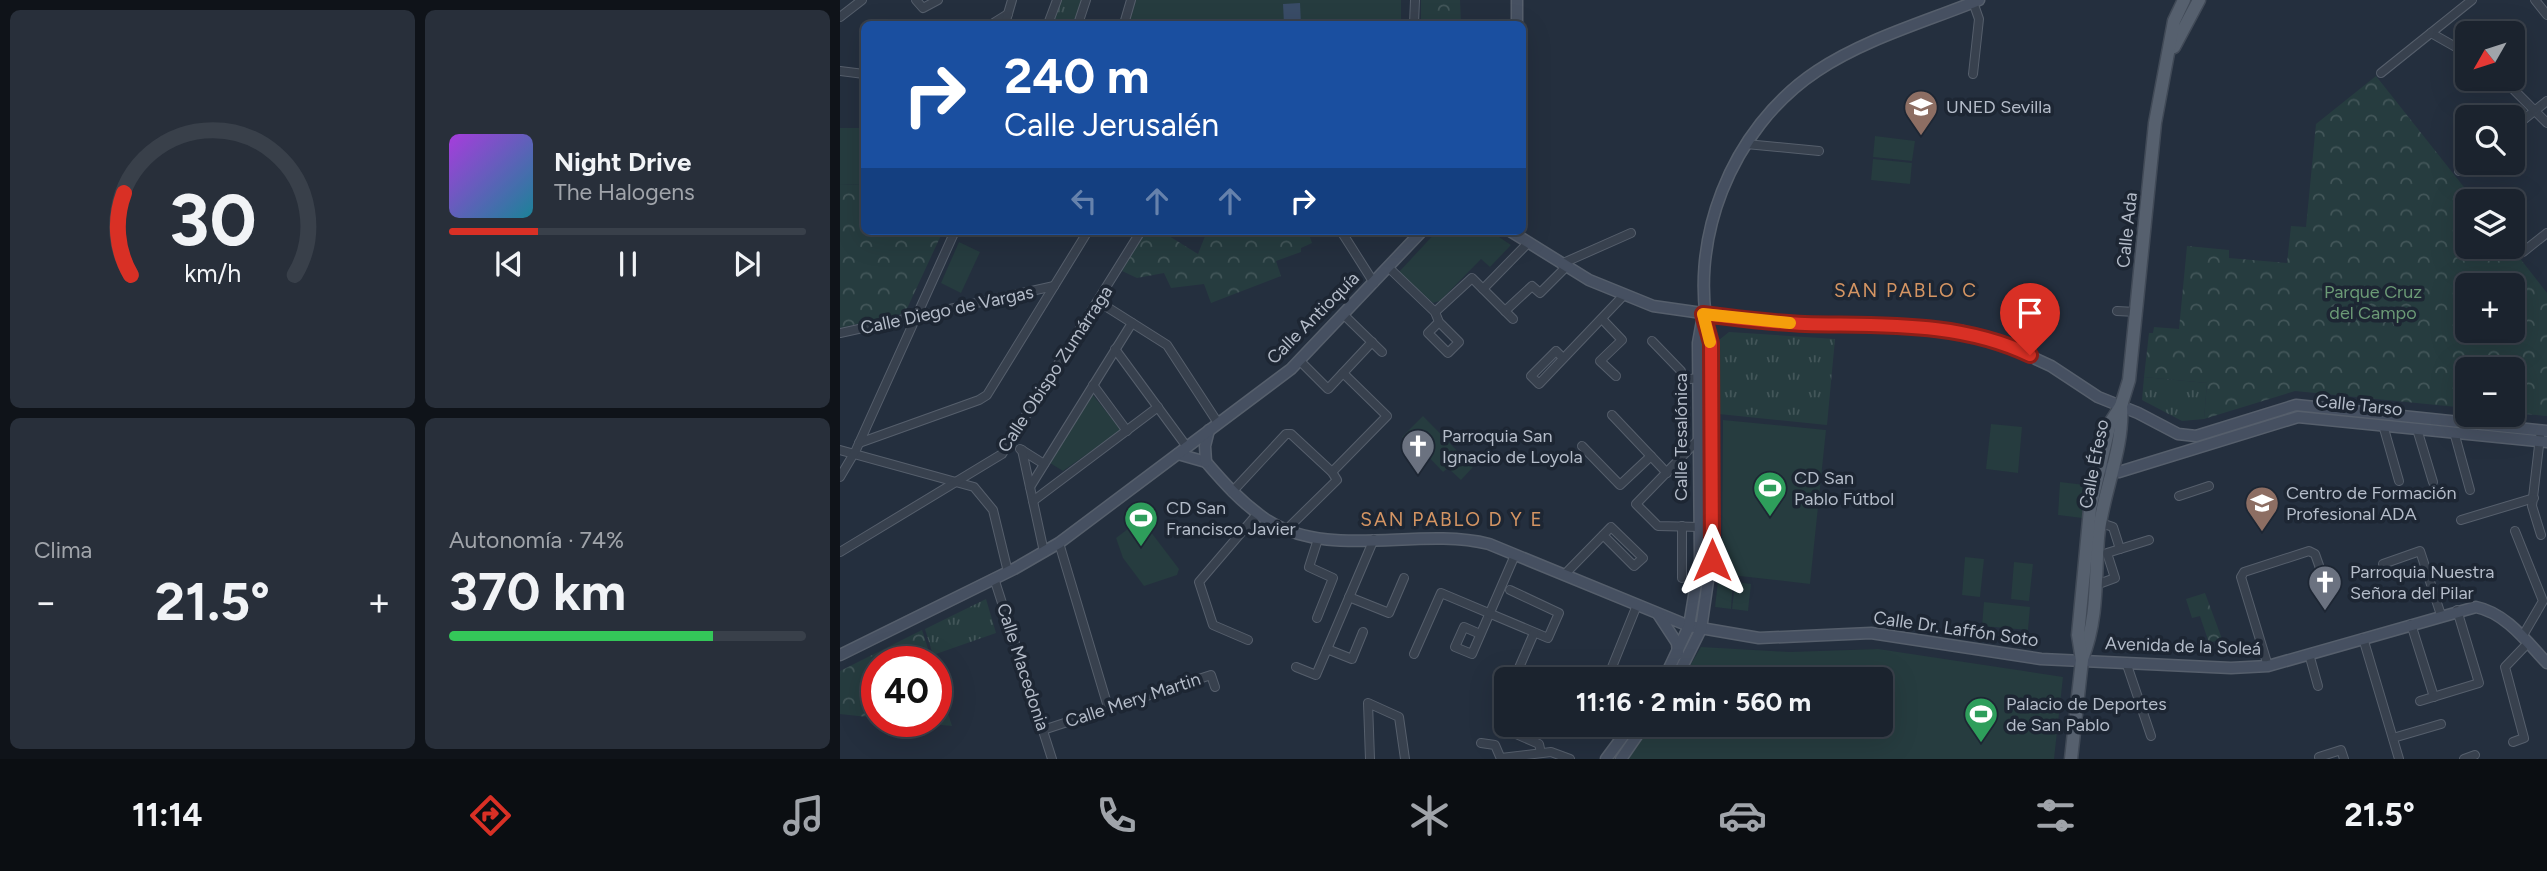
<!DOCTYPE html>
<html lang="es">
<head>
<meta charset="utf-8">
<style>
  :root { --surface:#1b232e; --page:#282f3a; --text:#f1f3f6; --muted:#a0a4aa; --line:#39404a; --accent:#d93025 }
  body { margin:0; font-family:Figtree,sans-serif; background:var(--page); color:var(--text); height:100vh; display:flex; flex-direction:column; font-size:26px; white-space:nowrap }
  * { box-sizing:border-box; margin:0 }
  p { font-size:23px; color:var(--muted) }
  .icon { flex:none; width:38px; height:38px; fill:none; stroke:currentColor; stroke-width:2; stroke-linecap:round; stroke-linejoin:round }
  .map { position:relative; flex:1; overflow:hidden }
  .details { display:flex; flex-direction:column; gap:10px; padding:10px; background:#0f1319; width:840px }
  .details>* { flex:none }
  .guide { position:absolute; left:21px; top:21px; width:665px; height:214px; border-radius:10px; box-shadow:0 7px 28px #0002,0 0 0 2px var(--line); background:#1a4fa0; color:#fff; overflow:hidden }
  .needle { width:46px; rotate:231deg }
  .controls { position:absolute; left:1615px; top:21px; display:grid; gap:14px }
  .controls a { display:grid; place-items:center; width:70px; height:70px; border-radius:10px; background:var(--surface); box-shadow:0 7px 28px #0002,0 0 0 2px var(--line); font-size:35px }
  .speed { position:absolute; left:21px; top:646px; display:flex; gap:14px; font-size:35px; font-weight:700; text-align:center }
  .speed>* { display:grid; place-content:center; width:91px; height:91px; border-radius:50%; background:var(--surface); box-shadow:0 7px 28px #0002,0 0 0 2px var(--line); line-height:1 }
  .speed .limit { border:10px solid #d22; background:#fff; color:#111 }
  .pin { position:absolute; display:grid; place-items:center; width:60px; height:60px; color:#fff; margin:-72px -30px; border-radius:50% 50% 50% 0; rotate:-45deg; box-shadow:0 0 7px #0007 }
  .pin .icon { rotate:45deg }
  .me { position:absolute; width:77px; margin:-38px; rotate:0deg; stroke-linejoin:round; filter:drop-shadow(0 0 5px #0008) }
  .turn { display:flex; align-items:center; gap:24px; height:147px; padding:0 28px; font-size:32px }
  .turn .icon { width:91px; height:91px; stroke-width:2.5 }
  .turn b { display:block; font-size:49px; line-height:60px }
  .lanes { display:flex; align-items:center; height:66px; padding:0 28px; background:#0003; justify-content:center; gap:35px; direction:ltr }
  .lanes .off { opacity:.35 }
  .big { font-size:52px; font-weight:700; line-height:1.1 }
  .details .card { flex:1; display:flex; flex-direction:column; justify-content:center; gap:10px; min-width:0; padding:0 24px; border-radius:10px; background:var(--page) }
  .details .dial { align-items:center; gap:0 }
  .dial svg { height:182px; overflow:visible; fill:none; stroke:var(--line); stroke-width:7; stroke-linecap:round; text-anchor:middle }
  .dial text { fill:var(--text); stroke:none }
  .song { display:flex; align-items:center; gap:21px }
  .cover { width:84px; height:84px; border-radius:10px; background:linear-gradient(135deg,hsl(280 70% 55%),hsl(190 70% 35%)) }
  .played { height:7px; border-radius:4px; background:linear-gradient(90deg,var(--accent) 25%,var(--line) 25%) }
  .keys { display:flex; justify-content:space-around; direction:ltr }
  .heat { display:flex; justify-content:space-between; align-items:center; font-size:38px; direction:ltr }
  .charge { height:10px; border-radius:5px; background:linear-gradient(90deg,#34c759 74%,var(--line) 0) }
  .details .tiles { flex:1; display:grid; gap:10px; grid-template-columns:repeat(2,1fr) }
  .trip { position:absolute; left:654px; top:667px; width:399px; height:70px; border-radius:10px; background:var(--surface); box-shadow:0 7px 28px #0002,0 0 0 2px var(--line); font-weight:700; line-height:70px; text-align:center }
  .dock { display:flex; height:112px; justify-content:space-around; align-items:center; background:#0b0e12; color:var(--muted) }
  .dock .icon { width:49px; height:49px }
  .dock .selected { color:var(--accent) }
  .dock b { font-size:32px; color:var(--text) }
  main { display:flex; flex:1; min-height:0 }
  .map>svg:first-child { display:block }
  .grass { fill:url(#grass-tufts) }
  .park { fill:url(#park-crowns); fill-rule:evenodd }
  .pitch { fill:#263c3f }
  .water { fill:#394c67 }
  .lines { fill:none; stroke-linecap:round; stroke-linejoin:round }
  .street-casing { stroke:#565f6c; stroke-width:10 }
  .secondary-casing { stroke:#565f6c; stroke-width:13 }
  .primary-casing { stroke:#414a57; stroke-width:15 }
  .street { stroke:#38414e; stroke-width:8 }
  .secondary { stroke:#465061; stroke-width:10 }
  .primary { stroke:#56606e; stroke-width:12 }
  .route-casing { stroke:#8d1f18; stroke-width:18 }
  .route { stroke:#d93025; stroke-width:12 }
  .slow { stroke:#f59e0b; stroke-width:12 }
  .labels { text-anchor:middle; stroke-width:7; stroke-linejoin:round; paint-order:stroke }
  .poi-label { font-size:18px; fill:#b4bcc9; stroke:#1d2633; text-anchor:start }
  .street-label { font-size:18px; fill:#b4bcc9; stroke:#1d2633 }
  .park-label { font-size:18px; fill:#6b9a76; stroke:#1d2633 }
  .neighbourhood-label { font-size:19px; letter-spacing:2px; fill:#d59563; stroke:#1d2633 }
</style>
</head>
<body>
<main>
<section class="details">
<div class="tiles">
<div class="card dial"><svg viewBox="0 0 100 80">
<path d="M14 69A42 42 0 1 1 86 69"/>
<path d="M14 69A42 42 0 0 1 11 33" stroke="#d93025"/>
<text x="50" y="56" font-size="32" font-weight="700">30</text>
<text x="50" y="72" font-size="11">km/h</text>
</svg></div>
<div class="card">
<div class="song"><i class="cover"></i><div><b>Night Drive</b><p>The Halogens</p></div></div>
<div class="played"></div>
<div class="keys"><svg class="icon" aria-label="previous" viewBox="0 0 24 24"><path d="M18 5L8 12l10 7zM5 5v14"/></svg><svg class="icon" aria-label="pause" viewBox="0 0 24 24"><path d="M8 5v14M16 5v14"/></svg><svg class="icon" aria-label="next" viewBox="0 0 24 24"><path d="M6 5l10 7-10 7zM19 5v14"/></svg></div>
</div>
<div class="card"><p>Clima</p>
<div class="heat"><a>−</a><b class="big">21.5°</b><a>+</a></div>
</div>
<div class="card"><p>Autonomía · 74%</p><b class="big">370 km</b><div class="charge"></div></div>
</div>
</section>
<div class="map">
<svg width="1707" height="759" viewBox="0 0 1707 759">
  <defs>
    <pattern id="grass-tufts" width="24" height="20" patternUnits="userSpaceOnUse" patternTransform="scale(1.75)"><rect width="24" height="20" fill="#263c3f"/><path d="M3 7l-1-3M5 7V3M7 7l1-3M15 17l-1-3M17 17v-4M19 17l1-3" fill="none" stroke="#435659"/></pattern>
    <pattern id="park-crowns" width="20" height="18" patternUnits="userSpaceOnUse" patternTransform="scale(1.75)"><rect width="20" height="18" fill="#263c3f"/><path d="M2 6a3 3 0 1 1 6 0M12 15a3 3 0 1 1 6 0" fill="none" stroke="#435659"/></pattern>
  </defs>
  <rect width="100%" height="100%" fill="#242f3e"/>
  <!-- grass -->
  <g class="grass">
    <polygon points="220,0 243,0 235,24 211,24"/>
    <polygon points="889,332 995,339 987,425 879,414 879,340"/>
    <polygon points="1304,377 1367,383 1364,419 1342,421 1302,400"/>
    <polygon points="146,599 156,633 93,655 85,629"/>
  </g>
  <!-- park -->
  <g class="park">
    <polygon points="581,0 620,0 621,24 581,24"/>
    <path d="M1536,76L1635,201H1628V247H1671L1707,293V416L1673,413V369H1628L1627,408L1455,391L1364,419L1367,383L1304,377L1309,333H1313L1314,327L1339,329L1347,246L1389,250V258L1447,263L1451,226L1466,227L1476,124ZM1628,285H1673V331H1628Z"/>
    <polygon points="24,184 24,231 103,231 65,313 0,328 0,185"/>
    <polygon points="304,231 321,231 358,254 367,231 453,231 455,236 468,231 472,243 461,248 461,252 436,261 441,276 371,303 364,284 331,288 324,273 297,278 282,271"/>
    <polygon points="1365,593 1382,639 1369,643 1360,616 1352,618 1346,599"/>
    <polygon points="82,630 92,661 37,662 37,718 0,714 0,671"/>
    <polygon points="96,676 112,726 63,721 96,721"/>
  </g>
  <!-- pitch -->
  <g class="pitch">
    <polygon points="296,0 561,0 561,24 289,24"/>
    <polygon points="0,128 24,128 24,184 0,185"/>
    <polygon points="1035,136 1075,141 1072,161 1033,157"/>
    <polygon points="1033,159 1072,163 1070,184 1031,180"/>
    <polygon points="597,231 650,231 671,245 650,267 641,259 600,301 593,303 559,272"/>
    <polygon points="119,242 140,252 121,293 101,283"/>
    <polygon points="252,394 281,430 223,471 210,463"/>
    <polygon points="583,416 633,467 621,480 608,468 603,472 582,450 578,453 562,437"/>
    <polygon points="883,420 986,430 970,584 882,574"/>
    <polygon points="1151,424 1182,427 1178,473 1146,469"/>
    <polygon points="1220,482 1245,485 1242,518 1218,515"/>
    <polygon points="301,519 339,569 337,575 304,586 283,558 276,538"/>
    <polygon points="1125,557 1144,559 1140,597 1122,595"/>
    <polygon points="1174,562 1193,564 1189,601 1171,599"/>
    <polygon points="878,581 893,582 891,609 875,607"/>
    <polygon points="895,582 911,584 908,611 892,609"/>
    <polygon points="1144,602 1190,607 1188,630 1142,626"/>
    <polygon points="861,647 950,652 1038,649 1223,677 1214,759 788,759 811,725 1041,724 1041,679 842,679"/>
  </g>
  <!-- water -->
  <polygon class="water" points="460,3 461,24 444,24 443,4"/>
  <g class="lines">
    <!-- street casing -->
    <g class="street-casing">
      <g id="street">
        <polyline points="76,0 83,8 98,0"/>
        <polyline points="1695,0 1707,15"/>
        <polyline points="1133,2 1139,19 1133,74"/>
        <polyline points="0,17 22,0"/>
        <polyline points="152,24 168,14"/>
        <polyline points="165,24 172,0"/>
        <polyline points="208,24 217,0"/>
        <polyline points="238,24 246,0"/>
        <polyline points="284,24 291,0"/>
        <polyline points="574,24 575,0"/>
        <polyline points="1591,33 1628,54"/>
        <polyline points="0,71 24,74"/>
        <polyline points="1541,73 1632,0"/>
        <polyline points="1663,79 1707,123"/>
        <polyline points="1673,128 1707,101"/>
        <polyline points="906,144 979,151"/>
        <polyline points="1619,171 1628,163"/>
        <polyline points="501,231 534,283"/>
        <polyline points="1683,252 1707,233"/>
        <polyline points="721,264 791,233"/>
        <polyline points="548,267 595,312 599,322 619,342 608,353 588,333 599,322"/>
        <polyline points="643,289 673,319"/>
        <polyline points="259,302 327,345 378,423"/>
        <polyline points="665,311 692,286 700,293 726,267"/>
        <polyline points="1277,311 1296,312"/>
        <polyline points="595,312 632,278 643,289 688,243"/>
        <polyline points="504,315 542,352"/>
        <polyline points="762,319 782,340 760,361 776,376"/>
        <polyline points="0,333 214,286"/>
        <polyline points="812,341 841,371 843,380"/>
        <polyline points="275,349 347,447"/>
        <polyline points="723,358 716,351 691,376 699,384 783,296"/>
        <polyline points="460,361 488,389 532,342"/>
        <polyline points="253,385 287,431"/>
        <polyline points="772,415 827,473"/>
        <polyline points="842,423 843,380 858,378"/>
        <polyline points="1543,425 1559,481"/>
        <polyline points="1577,429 1593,482"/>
        <polyline points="1614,432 1630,490"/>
        <polyline points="1700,437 1692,506 1701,535"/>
        <polyline points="858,440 796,504 818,526 860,527"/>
        <polyline points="19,443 139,400 147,395 248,231"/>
        <polyline points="742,446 780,485 811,456"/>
        <polyline points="180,449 204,464"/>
        <polyline points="0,450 134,487 153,510 168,572"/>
        <polyline points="182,450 204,552"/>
        <polyline points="492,472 547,416 503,373"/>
        <polyline points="0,477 16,450 115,231"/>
        <polyline points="190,487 292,323"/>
        <polyline points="392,492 446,434 451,434 492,472 497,480 447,529"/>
        <polyline points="1339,496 1369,486"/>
        <polyline points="193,501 318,407"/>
        <polyline points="1621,520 1694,498"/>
        <polyline points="1261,523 1273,527 1280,549"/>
        <polyline points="842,526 842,578"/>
        <polyline points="1675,531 1703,601 1682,637"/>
        <polyline points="219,543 268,707"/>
        <polyline points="0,552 162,454 301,231"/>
        <polyline points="1543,564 1580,551 1601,615"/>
        <polyline points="724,575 771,527 803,558 794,566 763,535"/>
        <polyline points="154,578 212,759"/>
        <polyline points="1256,585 1275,578 1267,553 1309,540"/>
        <polyline points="509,597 549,613 564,578"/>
        <polyline points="477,618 493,578 469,567 478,539"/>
        <polyline points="1571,624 1594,697"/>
        <polyline points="640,634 624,627 615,647 632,654 675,555"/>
        <polyline points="1523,638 1559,759"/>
        <polyline points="408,640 373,625 359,582 418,513"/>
        <polyline points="487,649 512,659 523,632"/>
        <polyline points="574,654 601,593 708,638 719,613 670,590"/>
        <polyline points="1469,654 1478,686"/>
        <polyline points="1286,662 1311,736"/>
        <polyline points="1428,666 1401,577 1404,572 1469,551 1475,554 1481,571"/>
        <polyline points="456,667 476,675 534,539"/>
        <polyline points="678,670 694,633"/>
        <polyline points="772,679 768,677 797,605"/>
        <polyline points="1580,701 1639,683 1617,610"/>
        <polyline points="203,730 371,675 375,687"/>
        <polyline points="676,734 699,744 701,753"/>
        <polyline points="1553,738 1601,724"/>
        <polyline points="1673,742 1684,738 1665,667 1688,643"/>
        <polyline points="641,743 655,745 661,759"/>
        <polyline points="1479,757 1501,750 1504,759"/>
        <polyline points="661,758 711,752 730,759"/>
        <polyline points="530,759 528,703 559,717 565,759"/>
        <polyline points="1624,759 1635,755"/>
      </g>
    </g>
    <!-- secondary casing -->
    <g class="secondary-casing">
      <g id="secondary">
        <polyline points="677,24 677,0"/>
        <polyline points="670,231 749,280 813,306 925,322 1085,327 1122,331 1159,342 1211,366 1258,397 1298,413 1338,434 1356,436 1456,405 1707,431"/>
        <polyline points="338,454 366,462"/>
        <path d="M366,462C384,483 401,502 424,518C489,562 576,526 649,544L849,626L919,638L1031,633L1201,659L1391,668L1428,666L1636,607C1666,613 1687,642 1707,663"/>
        <polyline points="366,462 365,446 369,430"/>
        <polyline points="1267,468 1279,472 1458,417 1707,442"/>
        <polyline points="818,614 837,643 838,654"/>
        <polyline points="0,655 174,569 219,543 451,369 582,231"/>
        <polyline points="824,679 849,626 860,559 858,343 862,321"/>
        <path d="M836,679L861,629L871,560V343C845,244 891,128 977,71C1025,39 1085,22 1139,0"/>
        <polyline points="766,759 792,724"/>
        <polyline points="781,759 805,724"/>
      </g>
    </g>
    <!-- primary casing -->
    <g class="primary-casing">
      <g id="primary">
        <polyline points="1334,47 1359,0"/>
        <path d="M1242,659C1258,620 1255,579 1258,538C1262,493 1284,450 1281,406"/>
        <polyline points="1231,759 1242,660 1238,635 1250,509 1270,423 1281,406 1289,380 1315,123 1334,21 1344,0"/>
      </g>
    </g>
    <!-- street -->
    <use href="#street" class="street"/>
    <!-- secondary -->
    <use href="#secondary" class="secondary"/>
    <!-- primary -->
    <use href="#primary" class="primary"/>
  </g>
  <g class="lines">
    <!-- route casing -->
    <g class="route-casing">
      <path id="route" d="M872,560L871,343L863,314C897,318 931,323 965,324C1042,326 1119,321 1190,355"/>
    </g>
    <!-- route -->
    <use href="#route" class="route"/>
    <!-- slow -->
    <polyline class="slow" points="870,342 863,314 950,323"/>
  </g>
  <!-- icons -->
  <defs>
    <g id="university-pin" transform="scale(1.75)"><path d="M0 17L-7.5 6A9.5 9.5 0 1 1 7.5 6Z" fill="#8d6e63" stroke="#1d2633"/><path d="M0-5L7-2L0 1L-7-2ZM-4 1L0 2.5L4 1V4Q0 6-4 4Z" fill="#fff"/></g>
    <g id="church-pin" transform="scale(1.75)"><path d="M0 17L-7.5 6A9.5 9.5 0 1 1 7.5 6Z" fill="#6b7280" stroke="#1d2633"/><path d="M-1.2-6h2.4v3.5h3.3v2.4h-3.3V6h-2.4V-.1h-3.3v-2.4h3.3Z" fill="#fff"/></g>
    <g id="stadium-pin" transform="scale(1.75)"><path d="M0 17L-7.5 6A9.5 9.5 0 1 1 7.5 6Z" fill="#2e9e5b" stroke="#1d2633"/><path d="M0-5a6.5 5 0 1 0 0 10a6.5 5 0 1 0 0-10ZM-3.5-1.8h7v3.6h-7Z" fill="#fff"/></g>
  </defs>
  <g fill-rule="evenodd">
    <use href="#university-pin" x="1081" y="107"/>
    <use href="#church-pin" x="578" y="446"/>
    <use href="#stadium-pin" x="930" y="488"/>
    <use href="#university-pin" x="1422" y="503"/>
    <use href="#stadium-pin" x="301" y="518"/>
    <use href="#church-pin" x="1485" y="582"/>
    <use href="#stadium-pin" x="1141" y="714"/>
  </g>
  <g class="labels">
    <!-- poi labels -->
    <g class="poi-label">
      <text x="1106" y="113">UNED Sevilla</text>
      <text x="602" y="442">Parroquia San<tspan x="602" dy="21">Ignacio de Loyola</tspan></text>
      <text x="954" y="484">CD San<tspan x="954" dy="21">Pablo Fútbol</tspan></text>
      <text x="1446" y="499">Centro de Formación<tspan x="1446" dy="21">Profesional ADA</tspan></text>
      <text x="326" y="514">CD San<tspan x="326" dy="21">Francisco Javier</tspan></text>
      <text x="1510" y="578">Parroquia Nuestra<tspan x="1510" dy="21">Señora del Pilar</tspan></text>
      <text x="1166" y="710">Palacio de Deportes<tspan x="1166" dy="21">de San Pablo</tspan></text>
    </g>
    <!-- street labels -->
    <g class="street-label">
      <text transform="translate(1287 230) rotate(-84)" y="6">Calle Ada</text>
      <text transform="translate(107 310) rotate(-12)" y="6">Calle Diego de Vargas</text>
      <text transform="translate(473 318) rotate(-45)" y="6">Calle Antioquía</text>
      <text transform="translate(215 369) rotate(-57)" y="6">Calle Obispo Zumárraga</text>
      <text transform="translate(1519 405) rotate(6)" y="6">Calle Tarso</text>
      <text transform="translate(841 437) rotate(-90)" y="6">Calle Tesalónica</text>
      <text transform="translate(1254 464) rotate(-79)" y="6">Calle Éfeso</text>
      <text transform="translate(1116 629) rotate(8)" y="6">Calle Dr. Laffón Soto</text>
      <text transform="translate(1343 646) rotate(2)" y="6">Avenida de la Soleá</text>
      <text transform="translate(183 667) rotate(72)" y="6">Calle Macedonia</text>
      <text transform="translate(293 700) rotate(-18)" y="6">Calle Mery Martin</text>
    </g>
    <!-- park labels -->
    <g class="park-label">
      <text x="1533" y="298">Parque Cruz<tspan x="1533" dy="21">del Campo</tspan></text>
    </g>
    <!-- neighbourhood labels -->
    <g class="neighbourhood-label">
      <text x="1066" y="297">SAN PABLO C</text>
      <text x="612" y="526">SAN PABLO D Y E</text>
    </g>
  </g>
</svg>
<div class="controls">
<a><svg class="needle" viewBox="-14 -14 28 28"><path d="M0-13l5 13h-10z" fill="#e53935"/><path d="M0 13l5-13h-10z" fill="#a0a4aa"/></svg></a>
<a><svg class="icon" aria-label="search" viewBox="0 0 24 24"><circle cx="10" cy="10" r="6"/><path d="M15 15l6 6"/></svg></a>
<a><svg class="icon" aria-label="layers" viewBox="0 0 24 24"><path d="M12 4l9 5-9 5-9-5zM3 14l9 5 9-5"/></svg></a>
<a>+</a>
<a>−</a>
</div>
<div class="speed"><div class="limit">40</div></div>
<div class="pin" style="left:1190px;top:355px;background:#d93025"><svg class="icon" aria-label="arrive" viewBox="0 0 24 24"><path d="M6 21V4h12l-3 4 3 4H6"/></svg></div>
<svg class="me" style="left:872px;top:560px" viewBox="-20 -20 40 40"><path d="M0-17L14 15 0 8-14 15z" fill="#d93025" stroke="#fff" stroke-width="4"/></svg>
<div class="trip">11:16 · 2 min · 560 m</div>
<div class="guide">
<div class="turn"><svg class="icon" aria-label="right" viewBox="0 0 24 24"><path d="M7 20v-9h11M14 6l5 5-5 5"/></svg><div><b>240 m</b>Calle Jerusalén</div></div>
<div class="lanes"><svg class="icon off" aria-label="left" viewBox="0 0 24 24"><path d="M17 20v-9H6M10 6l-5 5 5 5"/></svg><svg class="icon off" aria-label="ahead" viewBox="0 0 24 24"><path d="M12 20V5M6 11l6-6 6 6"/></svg><svg class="icon off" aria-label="ahead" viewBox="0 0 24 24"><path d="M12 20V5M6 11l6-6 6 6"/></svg><svg class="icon" aria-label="right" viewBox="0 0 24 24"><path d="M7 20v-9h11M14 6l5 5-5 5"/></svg></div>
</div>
</div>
</main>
<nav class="dock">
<b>11:14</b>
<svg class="icon selected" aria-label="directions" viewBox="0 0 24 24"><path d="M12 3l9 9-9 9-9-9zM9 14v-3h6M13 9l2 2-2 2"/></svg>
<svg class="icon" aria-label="music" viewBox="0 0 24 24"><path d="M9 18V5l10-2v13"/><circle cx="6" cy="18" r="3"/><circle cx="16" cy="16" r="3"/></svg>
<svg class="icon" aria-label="phone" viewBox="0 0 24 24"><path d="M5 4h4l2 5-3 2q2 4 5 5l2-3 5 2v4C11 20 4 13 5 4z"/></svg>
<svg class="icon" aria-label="climate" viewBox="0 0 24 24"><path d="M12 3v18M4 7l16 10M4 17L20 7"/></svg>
<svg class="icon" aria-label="car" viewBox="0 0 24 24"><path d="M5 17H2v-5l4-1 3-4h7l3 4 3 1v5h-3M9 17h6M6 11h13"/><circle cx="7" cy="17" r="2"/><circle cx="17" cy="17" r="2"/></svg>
<svg class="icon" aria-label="filters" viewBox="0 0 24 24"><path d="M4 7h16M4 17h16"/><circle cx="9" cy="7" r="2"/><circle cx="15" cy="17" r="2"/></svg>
<b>21.5°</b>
</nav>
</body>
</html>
